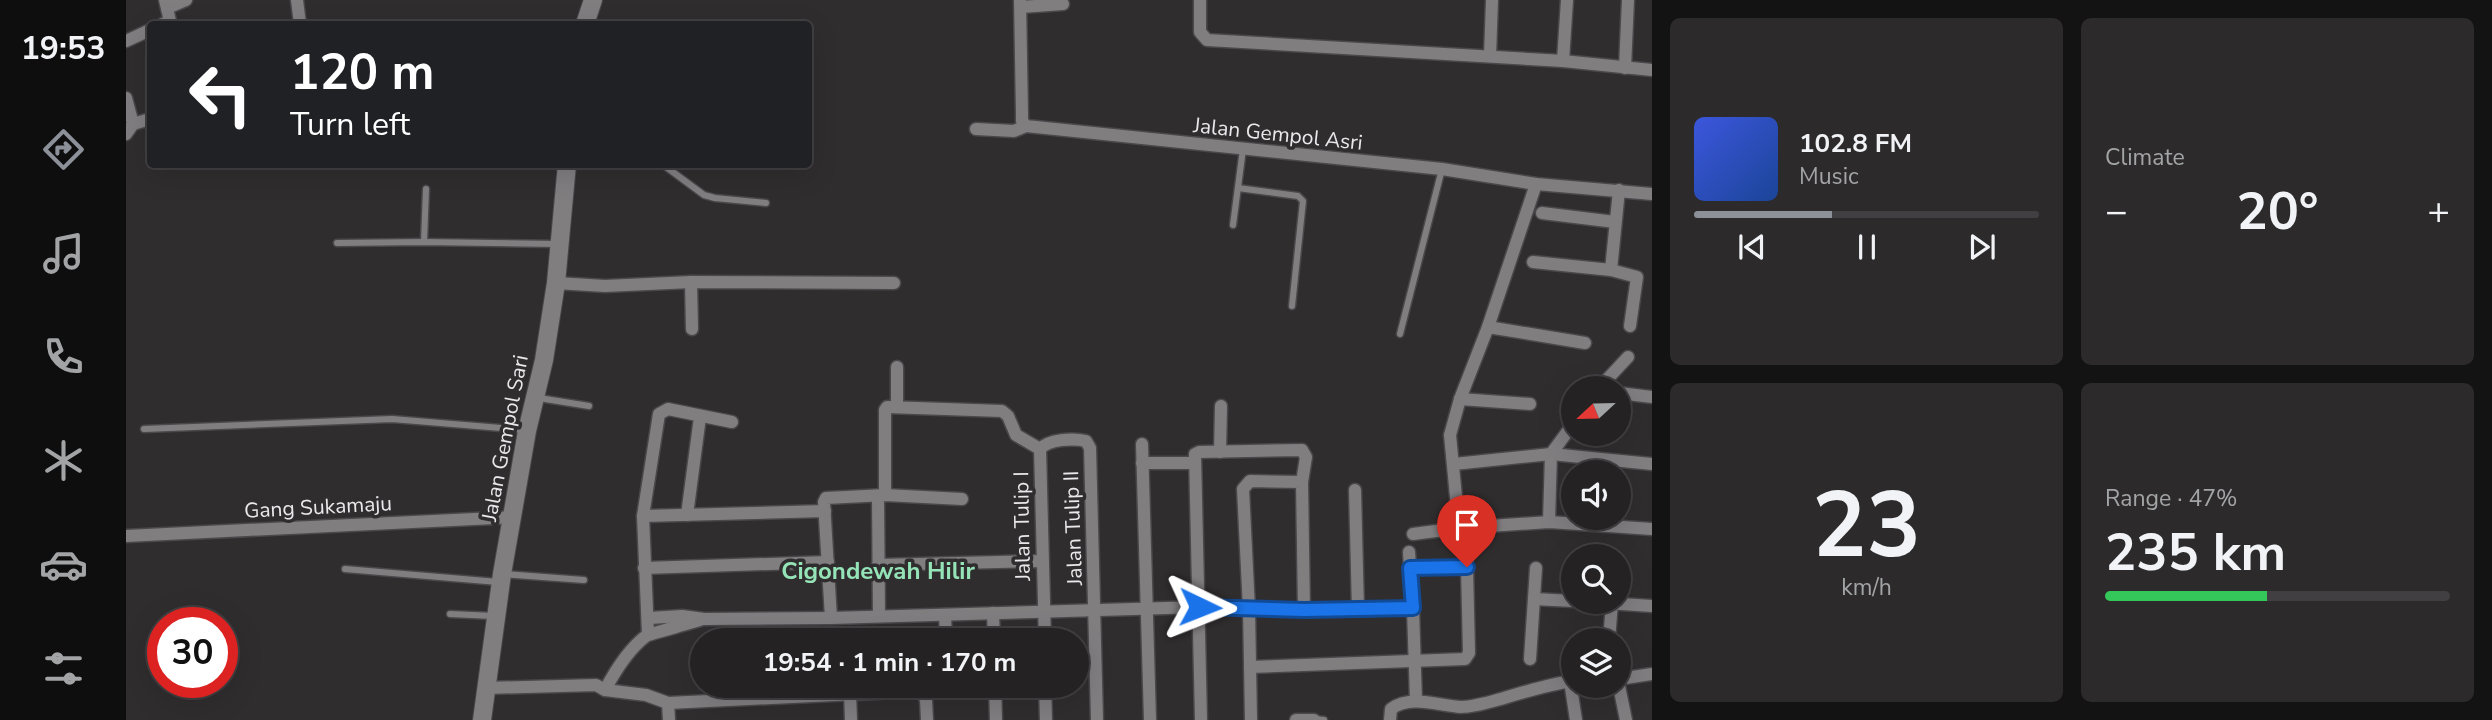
<!DOCTYPE html>
<html lang="en">
<head>
<meta charset="utf-8">
<style>
  :root { --surface:#242223; --page:#2c2a2b; --text:#f1f3f6; --muted:#a3a4a6; --line:#413f41; --accent:#8c9099 }
  body { margin:0; font-family:"Nunito Sans",sans-serif; background:var(--page); color:var(--text); height:100vh; display:flex; flex-direction:column; font-size:26px; white-space:nowrap }
  * { box-sizing:border-box; margin:0 }
  p { font-size:23px; color:var(--muted) }
  .icon { flex:none; width:38px; height:38px; fill:none; stroke:currentColor; stroke-width:2; stroke-linecap:round; stroke-linejoin:round }
  .map { position:relative; flex:1; overflow:hidden }
  .panel { display:flex; flex-direction:column; gap:18px; padding:18px; background:#141313; width:840px }
  .panel>* { flex:none }
  .hud { position:absolute; left:21px; top:21px; width:665px; height:147px; border-radius:7px; box-shadow:0 7px 28px #0002,0 0 0 2px var(--line); background:#202124; color:#fff; overflow:hidden }
  .needle { width:46px; rotate:248deg }
  .fabs { position:absolute; left:1435px; top:376px; display:grid; gap:14px }
  .fabs a { display:grid; place-items:center; width:70px; height:70px; border-radius:50%; background:var(--surface); box-shadow:0 7px 28px #0002,0 0 0 2px var(--line); font-size:35px }
  .speed { position:absolute; left:21px; top:607px; display:flex; gap:14px; font-size:35px; font-weight:700; text-align:center }
  .speed>* { display:grid; place-content:center; width:91px; height:91px; border-radius:50%; background:var(--surface); box-shadow:0 7px 28px #0002,0 0 0 2px var(--line); line-height:1 }
  .speed .limit { border:10px solid #d22; background:#fff; color:#111 }
  .pin { position:absolute; display:grid; place-items:center; width:60px; height:60px; color:#fff; margin:-72px -30px; border-radius:50% 50% 50% 0; rotate:-45deg; box-shadow:0 0 7px #0007 }
  .pin .icon { rotate:45deg }
  .me { position:absolute; width:77px; margin:-38px; rotate:92deg; stroke-linejoin:round; filter:drop-shadow(0 0 5px #0008) }
  .turn { display:flex; align-items:center; gap:24px; height:147px; padding:0 28px; font-size:32px }
  .turn .icon { width:91px; height:91px; stroke-width:2.5 }
  .turn b { display:block; font-size:49px; line-height:60px }
  .big { font-size:52px; font-weight:700; line-height:1.1 }
  .panel .widget { flex:1; display:flex; flex-direction:column; justify-content:center; gap:10px; min-width:0; padding:0 24px; border-radius:10px; background:var(--page) }
  .panel .dial { align-items:center; gap:0 }
  .dial b { font-size:91px; line-height:1 }
  .song { display:flex; align-items:center; gap:21px }
  .cover { width:84px; height:84px; border-radius:10px; background:linear-gradient(135deg,hsl(230 70% 55%),hsl(220 70% 35%)) }
  .played { height:7px; border-radius:4px; background:linear-gradient(90deg,var(--accent) 40%,var(--line) 40%) }
  .keys { display:flex; justify-content:space-around; direction:ltr }
  .heat { display:flex; justify-content:space-between; align-items:center; font-size:38px; direction:ltr }
  .charge { height:10px; border-radius:5px; background:linear-gradient(90deg,#34c759 47%,var(--line) 0) }
  .panel .tiles { flex:1; display:grid; gap:18px; grid-template-columns:repeat(2,1fr) }
  .trip { position:absolute; left:564px; top:628px; width:399px; height:70px; border-radius:35px; background:var(--surface); box-shadow:0 7px 28px #0002,0 0 0 2px var(--line); font-weight:700; line-height:70px; text-align:center }
  main { display:flex; flex:1; min-height:0 }
  .dock { display:flex; flex-direction:column; width:126px; justify-content:space-around; align-items:center; background:#0e0e0e; color:var(--muted) }
  .dock .icon { width:49px; height:49px }
  .dock .selected { color:var(--accent) }
  .dock b { font-size:32px; color:var(--text) }
  .map>svg:first-child { display:block }
  .lines { fill:none; stroke-linecap:round; stroke-linejoin:round }
  .lane-casing { stroke:#4a484a; stroke-width:9 }
  .street-casing { stroke:#4a484a; stroke-width:15 }
  .secondary-casing { stroke:#4a484a; stroke-width:20 }
  .lane { stroke:#817e80; stroke-width:6 }
  .street { stroke:#817e80; stroke-width:12 }
  .secondary { stroke:#817e80; stroke-width:18 }
  .route-casing { stroke:#114b97; stroke-width:18 }
  .route { stroke:#1a73e8; stroke-width:12 }
  .labels { text-anchor:middle; stroke-width:7; stroke-linejoin:round; paint-order:stroke }
  .street-label { font-size:21px; fill:#eae8ea; stroke:#302d2f }
  .quarter-label { font-size:24px; font-weight:bold; fill:#95e4b7; stroke:#302d2f }
</style>
</head>
<body>
<main>
<nav class="dock">
<b>19:53</b>
<svg class="icon selected" aria-label="directions" viewBox="0 0 24 24"><path d="M12 3l9 9-9 9-9-9zM9 14v-3h6M13 9l2 2-2 2"/></svg>
<svg class="icon" aria-label="music" viewBox="0 0 24 24"><path d="M9 18V5l10-2v13"/><circle cx="6" cy="18" r="3"/><circle cx="16" cy="16" r="3"/></svg>
<svg class="icon" aria-label="phone" viewBox="0 0 24 24"><path d="M5 4h4l2 5-3 2q2 4 5 5l2-3 5 2v4C11 20 4 13 5 4z"/></svg>
<svg class="icon" aria-label="climate" viewBox="0 0 24 24"><path d="M12 3v18M4 7l16 10M4 17L20 7"/></svg>
<svg class="icon" aria-label="car" viewBox="0 0 24 24"><path d="M5 17H2v-5l4-1 3-4h7l3 4 3 1v5h-3M9 17h6M6 11h13"/><circle cx="7" cy="17" r="2"/><circle cx="17" cy="17" r="2"/></svg>
<svg class="icon" aria-label="filters" viewBox="0 0 24 24"><path d="M4 7h16M4 17h16"/><circle cx="9" cy="7" r="2"/><circle cx="15" cy="17" r="2"/></svg>
</nav>
<div class="map">
<svg width="1526" height="720" viewBox="0 0 1526 720">
  <rect width="100%" height="100%" fill="#302d2f"/>
  <g class="lines">
    <!-- lane casing -->
    <g class="lane-casing">
      <g id="lane">
        <polyline points="536,164 578,195 589,198 640,203"/>
        <polyline points="1112,188 1172,196 1177,201 1166,306"/>
        <polyline points="1107,225 1117,149"/>
        <polyline points="298,242 300,189"/>
        <polyline points="211,243 298,242 431,244"/>
        <polyline points="1274,334 1316,169"/>
        <polyline points="413,398 463,406"/>
        <polyline points="18,429 266,419 400,430"/>
        <polyline points="219,569 372,582"/>
        <polyline points="377,574 458,580"/>
        <polyline points="324,614 368,616"/>
        <polyline points="1188,719 1198,720"/>
      </g>
    </g>
    <!-- street casing -->
    <g class="street-casing">
      <g id="street">
        <polyline points="171,0 174,24"/>
        <polyline points="894,0 896,114 896,121 900,126 1316,169 1410,184 1526,194"/>
        <polyline points="1074,0 1074,32 1081,40 1437,61 1526,70"/>
        <polyline points="895,7 937,4"/>
        <polyline points="41,8 60,0"/>
        <polyline points="37,24 44,21 39,0"/>
        <polyline points="0,41 24,30"/>
        <polyline points="1364,56 1366,0"/>
        <polyline points="1437,61 1441,0"/>
        <polyline points="1499,68 1502,0"/>
        <polyline points="0,98 7,124 0,134"/>
        <polyline points="7,124 24,119"/>
        <polyline points="850,129 888,131 900,126"/>
        <polyline points="1416,213 1489,222"/>
        <polyline points="1407,262 1485,270 1493,190"/>
        <polyline points="1485,270 1511,277 1504,326"/>
        <polyline points="565,282 566,329"/>
        <polyline points="430,283 479,286 565,282 768,283"/>
        <polyline points="1362,327 1459,343"/>
        <polyline points="771,367 771,407"/>
        <polyline points="1473,388 1502,357"/>
        <polyline points="1493,393 1526,397"/>
        <polyline points="1334,399 1404,404"/>
        <polyline points="1016,444 1024,720"/>
        <polyline points="1094,452 1095,406"/>
        <polyline points="1016,463 1068,463"/>
        <polyline points="1328,464 1425,454 1526,464"/>
        <polyline points="1229,490 1232,610"/>
        <polyline points="759,495 759,410 761,407 876,411 882,416 890,435 914,449"/>
        <polyline points="752,496 753,616"/>
        <polyline points="561,515 574,417"/>
        <polyline points="517,516 699,511"/>
        <polyline points="1423,522 1425,454 1447,424"/>
        <polyline points="1333,528 1324,435 1334,399 1362,327 1410,184"/>
        <polyline points="1287,534 1333,528 1423,522 1526,529"/>
        <polyline points="0,536 387,517"/>
        <polyline points="1283,552 1287,609 1290,701"/>
        <polyline points="752,565 916,561"/>
        <polyline points="518,568 702,562"/>
        <polyline points="1408,599 1447,601"/>
        <polyline points="1464,602 1526,606"/>
        <polyline points="867,613 868,640"/>
        <polyline points="819,615 820,640"/>
        <polyline points="523,618 556,616 578,619 705,618 1074,607 1178,610 1287,609"/>
        <polyline points="705,618 698,502 700,498 759,495 836,499"/>
        <polyline points="522,634 517,516 533,414 542,409 606,422"/>
        <path d="M919,640L914,449C923,439 947,438 960,441L964,448L971,720"/>
        <polyline points="1483,640 1486,603"/>
        <polyline points="1404,659 1410,568"/>
        <polyline points="1124,667 1339,659 1343,653 1341,567 1284,568"/>
        <polyline points="1493,679 1526,674"/>
        <polyline points="1444,681 1450,720"/>
        <polyline points="821,686 821,690"/>
        <polyline points="869,686 870,720"/>
        <polyline points="919,686 920,720"/>
        <polyline points="1493,686 1500,720"/>
        <polyline points="360,688 470,685 479,690 520,695 542,703 543,720"/>
        <path d="M479,690C489,671 503,649 520,636C523,634 566,623 574,620"/>
        <polyline points="724,693 725,720"/>
        <polyline points="542,703 790,691 797,694 800,700 801,720"/>
        <polyline points="1075,720 1069,454 1073,452 1176,450 1180,457 1176,482"/>
        <polyline points="1125,720 1123,609 1117,489 1124,481 1176,482 1178,610"/>
        <polyline points="1170,720 1188,720"/>
        <path d="M1264,720L1265,709C1285,694 1313,706 1335,707C1349,707 1364,702 1378,698C1401,691 1424,684 1447,681"/>
      </g>
    </g>
    <!-- secondary casing -->
    <g class="secondary-casing">
      <g id="secondary">
        <polyline points="459,24 467,0"/>
        <polyline points="356,720 376,574 401,431 418,360 430,283 441,164"/>
      </g>
    </g>
    <!-- lane -->
    <use href="#lane" class="lane"/>
    <!-- street -->
    <use href="#street" class="street"/>
    <!-- secondary -->
    <use href="#secondary" class="secondary"/>
  </g>
  <g class="lines">
    <!-- route casing -->
    <g class="route-casing">
      <polyline id="route" points="1074,607 1178,610 1287,608 1284,568 1341,567"/>
    </g>
    <!-- route -->
    <use href="#route" class="route"/>
  </g>
  <g class="labels">
    <!-- street labels -->
    <g class="street-label">
      <text transform="translate(1152 134) rotate(6)" y="7">Jalan Gempol Asri</text>
      <text transform="translate(379 438) rotate(-79)" y="7">Jalan Gempol Sari</text>
      <text transform="translate(192 507) rotate(-3)" y="7">Gang Sukamaju</text>
      <text transform="translate(896 526) rotate(-91)" y="7">Jalan Tulip I</text>
      <text transform="translate(947 528) rotate(-92)" y="7">Jalan Tulip II</text>
    </g>
    <!-- quarter labels -->
    <g class="quarter-label">
      <text x="752" y="579">Cigondewah Hilir</text>
    </g>
  </g>
</svg>
<div class="fabs">
<a><svg class="needle" viewBox="-14 -14 28 28"><path d="M0-13l5 13h-10z" fill="#e53935"/><path d="M0 13l5-13h-10z" fill="#a3a4a6"/></svg></a>
<a><svg class="icon" aria-label="sound" viewBox="0 0 24 24"><path d="M4 9h4l5-4v14l-5-4H4zM17 9q2 3 0 6"/></svg></a>
<a><svg class="icon" aria-label="search" viewBox="0 0 24 24"><circle cx="10" cy="10" r="6"/><path d="M15 15l6 6"/></svg></a>
<a><svg class="icon" aria-label="layers" viewBox="0 0 24 24"><path d="M12 4l9 5-9 5-9-5zM3 14l9 5 9-5"/></svg></a>
</div>
<div class="speed"><div class="limit">30</div></div>
<div class="pin" style="left:1341px;top:567px;background:#d93025"><svg class="icon" aria-label="arrive" viewBox="0 0 24 24"><path d="M6 21V4h12l-3 4 3 4H6"/></svg></div>
<svg class="me" style="left:1074px;top:607px" viewBox="-20 -20 40 40"><path d="M0-17L14 15 0 8-14 15z" fill="#1a73e8" stroke="#fff" stroke-width="4"/></svg>
<div class="trip">19:54 · 1 min · 170 m</div>
<div class="hud">
<div class="turn"><svg class="icon" aria-label="left" viewBox="0 0 24 24"><path d="M17 20v-9H6M10 6l-5 5 5 5"/></svg><div><b>120 m</b>Turn left</div></div>
</div>
</div>
<section class="panel">
<div class="tiles">
<div class="widget">
<div class="song"><i class="cover"></i><div><b>102.8 FM</b><p>Music</p></div></div>
<div class="played"></div>
<div class="keys"><svg class="icon" aria-label="previous" viewBox="0 0 24 24"><path d="M18 5L8 12l10 7zM5 5v14"/></svg><svg class="icon" aria-label="pause" viewBox="0 0 24 24"><path d="M8 5v14M16 5v14"/></svg><svg class="icon" aria-label="next" viewBox="0 0 24 24"><path d="M6 5l10 7-10 7zM19 5v14"/></svg></div>
</div>
<div class="widget"><p>Climate</p>
<div class="heat"><a>−</a><b class="big">20°</b><a>+</a></div>
</div>
<div class="widget dial"><b>23</b><p>km/h</p></div>
<div class="widget"><p>Range · 47%</p><b class="big">235 km</b><div class="charge"></div></div>
</div>
</section>
</main>
</body>
</html>
